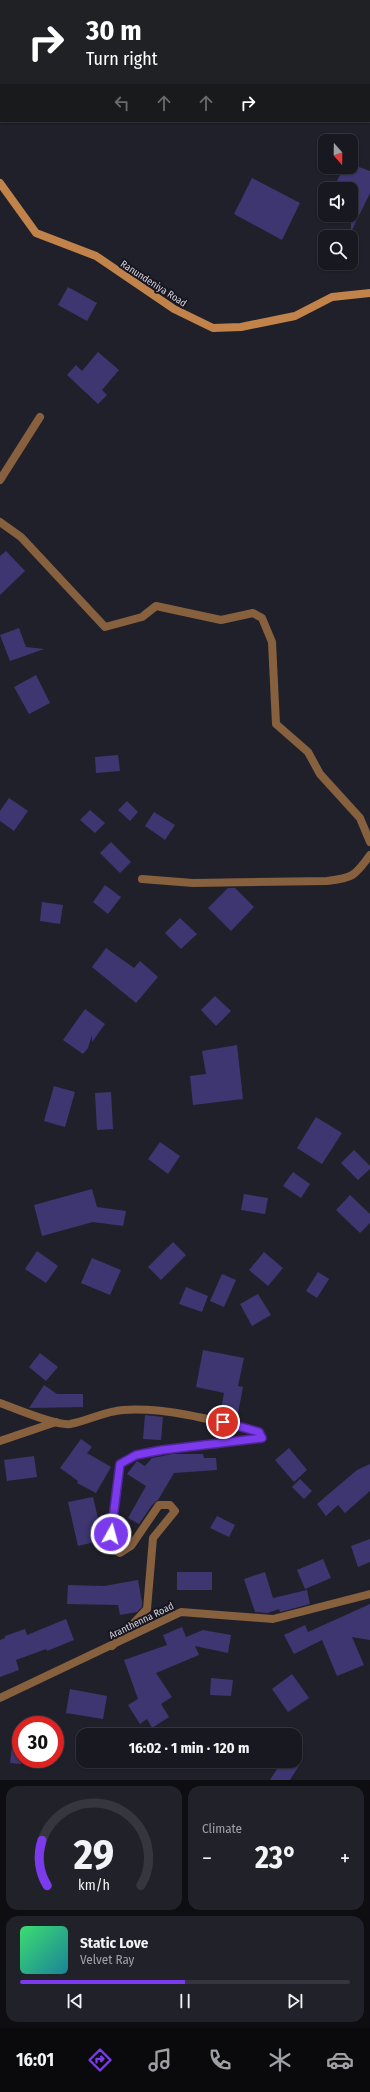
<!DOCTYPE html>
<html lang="en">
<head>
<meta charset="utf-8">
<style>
  :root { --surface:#181820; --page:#212129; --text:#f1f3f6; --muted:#9fa0a5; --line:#36373e; --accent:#7c3aed }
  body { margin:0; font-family:"Fira Sans Condensed",sans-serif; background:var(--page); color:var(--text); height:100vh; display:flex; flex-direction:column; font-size:15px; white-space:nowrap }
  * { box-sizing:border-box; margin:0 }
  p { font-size:13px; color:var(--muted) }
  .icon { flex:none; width:22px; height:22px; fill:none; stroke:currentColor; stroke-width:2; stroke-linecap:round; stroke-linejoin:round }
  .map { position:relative; height:1780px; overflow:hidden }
  .panel { display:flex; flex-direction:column; gap:6px; padding:6px; background:#0d0d12; flex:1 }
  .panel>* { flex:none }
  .hud { position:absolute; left:0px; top:0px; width:370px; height:122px; box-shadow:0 1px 3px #0004,0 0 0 1px var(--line); background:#202124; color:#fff; overflow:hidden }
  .needle { width:26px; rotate:160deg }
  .fabs { position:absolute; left:318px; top:134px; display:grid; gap:8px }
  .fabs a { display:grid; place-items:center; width:40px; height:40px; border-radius:8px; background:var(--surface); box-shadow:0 1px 3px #0004,0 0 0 1px var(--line); font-size:20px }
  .speed { position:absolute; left:12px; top:1716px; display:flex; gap:8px; font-size:20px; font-weight:700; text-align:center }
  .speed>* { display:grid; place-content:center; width:52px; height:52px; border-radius:50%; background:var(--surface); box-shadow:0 1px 3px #0004,0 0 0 1px var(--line); line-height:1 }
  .speed .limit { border:6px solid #d22; background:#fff; color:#111 }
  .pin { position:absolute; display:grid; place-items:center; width:34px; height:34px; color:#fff; margin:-17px; border:2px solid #fff; border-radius:50%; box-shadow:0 1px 4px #0007 }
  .me { position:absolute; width:44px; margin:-22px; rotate:7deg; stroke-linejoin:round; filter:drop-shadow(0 0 3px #0008) }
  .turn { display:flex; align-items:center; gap:14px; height:84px; padding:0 20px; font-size:18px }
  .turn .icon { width:52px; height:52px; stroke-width:2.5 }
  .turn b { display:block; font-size:28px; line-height:34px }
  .lanes { display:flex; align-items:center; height:38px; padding:0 20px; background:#0003; justify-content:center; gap:20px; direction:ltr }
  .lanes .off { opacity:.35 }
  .big { font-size:30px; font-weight:700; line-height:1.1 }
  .panel .card { flex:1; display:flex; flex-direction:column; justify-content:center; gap:6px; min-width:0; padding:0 14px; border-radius:12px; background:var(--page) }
  .panel .dial { align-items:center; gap:0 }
  .dial svg { height:104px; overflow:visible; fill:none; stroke:var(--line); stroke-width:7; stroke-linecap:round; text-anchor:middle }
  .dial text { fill:var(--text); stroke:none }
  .song { display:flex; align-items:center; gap:12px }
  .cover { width:48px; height:48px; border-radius:6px; background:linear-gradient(135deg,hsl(140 70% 55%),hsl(190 70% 35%)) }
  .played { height:4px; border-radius:2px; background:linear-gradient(90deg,var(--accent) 50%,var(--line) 50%) }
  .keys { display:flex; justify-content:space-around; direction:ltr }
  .heat { display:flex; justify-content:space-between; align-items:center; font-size:22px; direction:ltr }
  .panel .tiles { flex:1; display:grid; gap:6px; grid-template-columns:1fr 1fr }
  .card:last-child { grid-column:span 2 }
  .trip { position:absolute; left:76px; top:1728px; width:226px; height:40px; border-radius:12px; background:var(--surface); box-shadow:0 1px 3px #0004,0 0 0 1px var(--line); font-weight:700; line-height:40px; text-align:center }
  .tabs { display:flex; height:64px; justify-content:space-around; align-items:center; background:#0a0a0d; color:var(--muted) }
  .tabs .icon { width:28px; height:28px }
  .tabs .current { color:var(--accent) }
  .tabs b { font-size:18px; color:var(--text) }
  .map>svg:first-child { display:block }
  .building { fill:#3d3670 }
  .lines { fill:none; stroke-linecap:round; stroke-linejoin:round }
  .minor { stroke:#87603e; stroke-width:8 }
  .secondary { stroke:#c2834a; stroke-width:8 }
  .route-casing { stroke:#51269a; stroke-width:10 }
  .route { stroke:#7c3aed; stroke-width:7 }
  .labels { text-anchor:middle; stroke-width:4; stroke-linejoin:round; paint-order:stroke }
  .street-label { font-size:10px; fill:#d1d1d9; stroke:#171621 }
</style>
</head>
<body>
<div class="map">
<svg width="370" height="1780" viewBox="0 0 370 1780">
  <rect width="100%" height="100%" fill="#20202b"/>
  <!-- building -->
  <g class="building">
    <polygon points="351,164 370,171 370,193 351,232 351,189 333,189 344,167 351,167"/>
    <polygon points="252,178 300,203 282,240 234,214"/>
    <polygon points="68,287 97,303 87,321 58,305"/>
    <polygon points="98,352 119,370 102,390 107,395 98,404 67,375 76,365 82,371"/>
    <polygon points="6,551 25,571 0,595 0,556"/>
    <polygon points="19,628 26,647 44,649 10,661 0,635"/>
    <polygon points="36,675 50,703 29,714 14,687"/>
    <polygon points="118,755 120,771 96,773 95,757"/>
    <polygon points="9,798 28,811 14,831 0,821 0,811"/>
    <polygon points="127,801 138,812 130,821 118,810"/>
    <polygon points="90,810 105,823 95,833 80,820"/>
    <polygon points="154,812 175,825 165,840 145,826"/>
    <polygon points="111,842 131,862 120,873 100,853"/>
    <polygon points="105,885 121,897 108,914 93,902"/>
    <polygon points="228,888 235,888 254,907 231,931 208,908"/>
    <polygon points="42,902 63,905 60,924 40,921"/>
    <polygon points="180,918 197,934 181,949 165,933"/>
    <polygon points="106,948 134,968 140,961 158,977 136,1003 92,967"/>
    <polygon points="215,996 231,1011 216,1026 201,1010"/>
    <polygon points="85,1009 105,1024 92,1042 92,1035 88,1048 83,1054 63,1040"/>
    <polygon points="237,1045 243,1099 193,1105 190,1076 206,1074 202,1051"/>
    <polygon points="54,1086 75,1092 65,1127 44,1121"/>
    <polygon points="111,1092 113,1129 97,1130 95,1093"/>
    <polygon points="316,1117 342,1133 322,1164 297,1148"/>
    <polygon points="160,1142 180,1156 168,1174 148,1159"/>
    <polygon points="354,1150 370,1166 370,1169 358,1180 341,1163"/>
    <polygon points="293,1172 310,1184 301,1198 283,1186"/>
    <polygon points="92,1189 97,1207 126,1211 123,1226 93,1222 42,1236 34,1205"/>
    <polygon points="244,1194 268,1198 265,1214 241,1210"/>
    <polygon points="350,1195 370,1214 370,1223 360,1233 336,1210"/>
    <polygon points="173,1242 186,1255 161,1280 148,1267"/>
    <polygon points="37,1251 58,1266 46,1283 25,1269"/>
    <polygon points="264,1252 283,1268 268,1286 249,1270"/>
    <polygon points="92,1258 121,1270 110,1295 81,1283"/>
    <polygon points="318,1272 329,1279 317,1298 306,1291"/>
    <polygon points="222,1274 236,1280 224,1307 210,1301"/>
    <polygon points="186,1287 208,1296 202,1312 179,1304"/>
    <polygon points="258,1294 271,1315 252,1326 240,1304"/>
    <polygon points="203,1350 244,1358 238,1386 243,1387 238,1413 221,1409 224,1393 196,1387"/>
    <polygon points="40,1353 58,1367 46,1381 29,1367"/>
    <polygon points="44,1385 57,1394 83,1394 83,1407 29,1408"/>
    <polygon points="145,1415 163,1417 161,1440 143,1439"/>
    <polygon points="81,1439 92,1447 87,1453 111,1467 96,1493 77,1483 78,1481 60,1468"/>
    <polygon points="289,1448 307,1470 294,1482 275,1460"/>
    <polygon points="173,1454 203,1454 204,1458 216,1458 217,1470 174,1473 158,1500 152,1505 139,1524 128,1518 146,1486 127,1474 137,1461 145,1466 152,1458"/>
    <polygon points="34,1456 37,1477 7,1481 4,1460"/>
    <polygon points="370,1464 370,1491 345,1513 338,1505 326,1516 317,1504 357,1470"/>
    <polygon points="300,1479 312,1491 304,1499 292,1487"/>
    <polygon points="93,1497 103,1540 78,1546 68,1502"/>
    <polygon points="217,1516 235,1525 229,1537 210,1528"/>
    <polygon points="370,1539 370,1562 358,1567 351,1546"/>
    <polygon points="323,1559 331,1578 305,1589 297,1570"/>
    <rect x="177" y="1572" width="35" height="18"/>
    <polygon points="265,1572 273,1598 307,1590 310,1604 280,1612 279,1609 267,1613 255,1612 244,1579"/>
    <polygon points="138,1580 142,1602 142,1607 137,1612 120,1615 118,1605 67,1604 68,1585 104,1586"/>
    <polygon points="370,1604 370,1640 352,1637 364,1665 337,1676 322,1640 294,1654 284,1635 305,1625 308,1632"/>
    <polygon points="66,1619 74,1640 47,1651 46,1649 16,1660 19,1670 0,1677 0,1640 5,1638 5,1636 25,1629 27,1635"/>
    <polygon points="182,1627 186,1637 203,1630 231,1635 228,1653 195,1646 199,1655 156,1673 172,1697 161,1704 169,1717 152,1728 147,1719 140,1724 128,1705 138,1699 124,1660 167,1645 163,1635"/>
    <polygon points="292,1674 309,1698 288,1712 272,1689"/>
    <polygon points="211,1678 233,1680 231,1696 210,1695"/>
    <polygon points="70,1689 107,1696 103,1719 66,1713"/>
    <polygon points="14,1730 21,1731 21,1764 10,1763"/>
    <polygon points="282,1761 302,1761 290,1780 270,1780"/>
  </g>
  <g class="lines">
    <!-- minor -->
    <g class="minor">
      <polyline points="0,480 40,417"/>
      <polyline points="0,522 21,537 105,627 142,617 156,606 221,620 253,613 262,618 272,642 276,724 308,752 320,774 360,818 370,842"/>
      <path d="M142,879L193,883L327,881C353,878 355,876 370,855"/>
      <path d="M0,1403C15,1408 56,1426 70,1424C88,1421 105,1411 123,1410C167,1407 217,1421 259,1432L262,1438L162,1450L136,1455L120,1464L109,1547L120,1553L131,1546L159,1505H170L175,1511L153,1538L147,1609L112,1646"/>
      <polyline points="0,1441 56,1422"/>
      <polyline points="0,1698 181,1612 273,1619 370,1594"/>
    </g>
    <!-- secondary -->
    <polyline class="secondary" points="0,183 36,233 96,256 174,309 213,328 241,327 295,316 332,297 370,293"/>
  </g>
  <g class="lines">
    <!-- route casing -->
    <g class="route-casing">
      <polyline id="route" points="111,1534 120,1464 136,1455 162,1450 262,1438 259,1432 223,1422"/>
    </g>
    <!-- route -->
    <use href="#route" class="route"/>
  </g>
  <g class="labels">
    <!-- street labels -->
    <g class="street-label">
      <text transform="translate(154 283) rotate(33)" y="4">Ranundeniya Road</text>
      <text transform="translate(141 1620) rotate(-26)" y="4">Aranthenna Road</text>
    </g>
  </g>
</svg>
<div class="fabs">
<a><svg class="needle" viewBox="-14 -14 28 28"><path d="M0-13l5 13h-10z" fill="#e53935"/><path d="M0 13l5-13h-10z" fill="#9fa0a5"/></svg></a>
<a><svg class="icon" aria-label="sound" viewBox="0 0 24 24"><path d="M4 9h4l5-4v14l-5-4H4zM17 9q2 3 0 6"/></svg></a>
<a><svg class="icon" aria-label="search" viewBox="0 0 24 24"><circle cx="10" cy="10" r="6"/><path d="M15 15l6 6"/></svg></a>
</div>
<div class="speed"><div class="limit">30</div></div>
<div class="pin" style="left:223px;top:1422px;background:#d93025"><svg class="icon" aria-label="arrive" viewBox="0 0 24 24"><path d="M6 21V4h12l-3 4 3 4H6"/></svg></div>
<svg class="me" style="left:111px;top:1534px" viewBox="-20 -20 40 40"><circle r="17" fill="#7c3aed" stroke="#fff" stroke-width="3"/><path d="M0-11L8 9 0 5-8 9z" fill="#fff"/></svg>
<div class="trip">16:02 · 1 min · 120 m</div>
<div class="hud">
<div class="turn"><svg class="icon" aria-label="right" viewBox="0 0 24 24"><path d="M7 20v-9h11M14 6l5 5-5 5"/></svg><div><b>30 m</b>Turn right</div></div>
<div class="lanes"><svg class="icon off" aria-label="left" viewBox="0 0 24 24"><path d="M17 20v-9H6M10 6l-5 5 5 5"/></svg><svg class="icon off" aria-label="ahead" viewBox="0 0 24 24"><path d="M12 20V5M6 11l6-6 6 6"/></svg><svg class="icon off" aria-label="ahead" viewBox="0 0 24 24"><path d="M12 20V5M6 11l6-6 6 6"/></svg><svg class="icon" aria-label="right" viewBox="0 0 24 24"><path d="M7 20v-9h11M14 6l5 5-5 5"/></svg></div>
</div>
</div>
<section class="panel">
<div class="tiles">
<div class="card dial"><svg viewBox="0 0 100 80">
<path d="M14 69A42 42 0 1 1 86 69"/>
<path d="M14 69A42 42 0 0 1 10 34" stroke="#7c3aed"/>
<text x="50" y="56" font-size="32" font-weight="700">29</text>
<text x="50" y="72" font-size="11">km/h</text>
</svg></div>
<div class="card"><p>Climate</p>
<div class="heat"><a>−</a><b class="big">23°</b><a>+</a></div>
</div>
<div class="card">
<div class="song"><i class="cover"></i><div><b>Static Love</b><p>Velvet Ray</p></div></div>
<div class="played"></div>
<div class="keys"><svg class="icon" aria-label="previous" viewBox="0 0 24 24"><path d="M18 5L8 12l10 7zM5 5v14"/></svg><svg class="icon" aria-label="pause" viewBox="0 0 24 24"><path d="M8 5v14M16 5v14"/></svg><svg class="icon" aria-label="next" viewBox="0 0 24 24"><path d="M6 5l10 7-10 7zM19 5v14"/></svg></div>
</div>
</div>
</section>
<nav class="tabs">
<b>16:01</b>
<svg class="icon current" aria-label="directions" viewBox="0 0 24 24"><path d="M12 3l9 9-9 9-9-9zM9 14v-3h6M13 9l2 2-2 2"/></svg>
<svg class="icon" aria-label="music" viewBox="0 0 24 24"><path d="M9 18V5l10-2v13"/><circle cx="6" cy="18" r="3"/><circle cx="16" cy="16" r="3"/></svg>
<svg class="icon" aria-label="phone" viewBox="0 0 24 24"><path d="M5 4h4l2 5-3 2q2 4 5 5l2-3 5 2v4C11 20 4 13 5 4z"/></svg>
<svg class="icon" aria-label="climate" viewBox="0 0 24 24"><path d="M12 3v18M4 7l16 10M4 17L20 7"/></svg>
<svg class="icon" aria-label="car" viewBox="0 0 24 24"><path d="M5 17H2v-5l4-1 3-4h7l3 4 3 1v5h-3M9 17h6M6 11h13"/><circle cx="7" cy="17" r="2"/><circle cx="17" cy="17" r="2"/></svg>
</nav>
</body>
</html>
